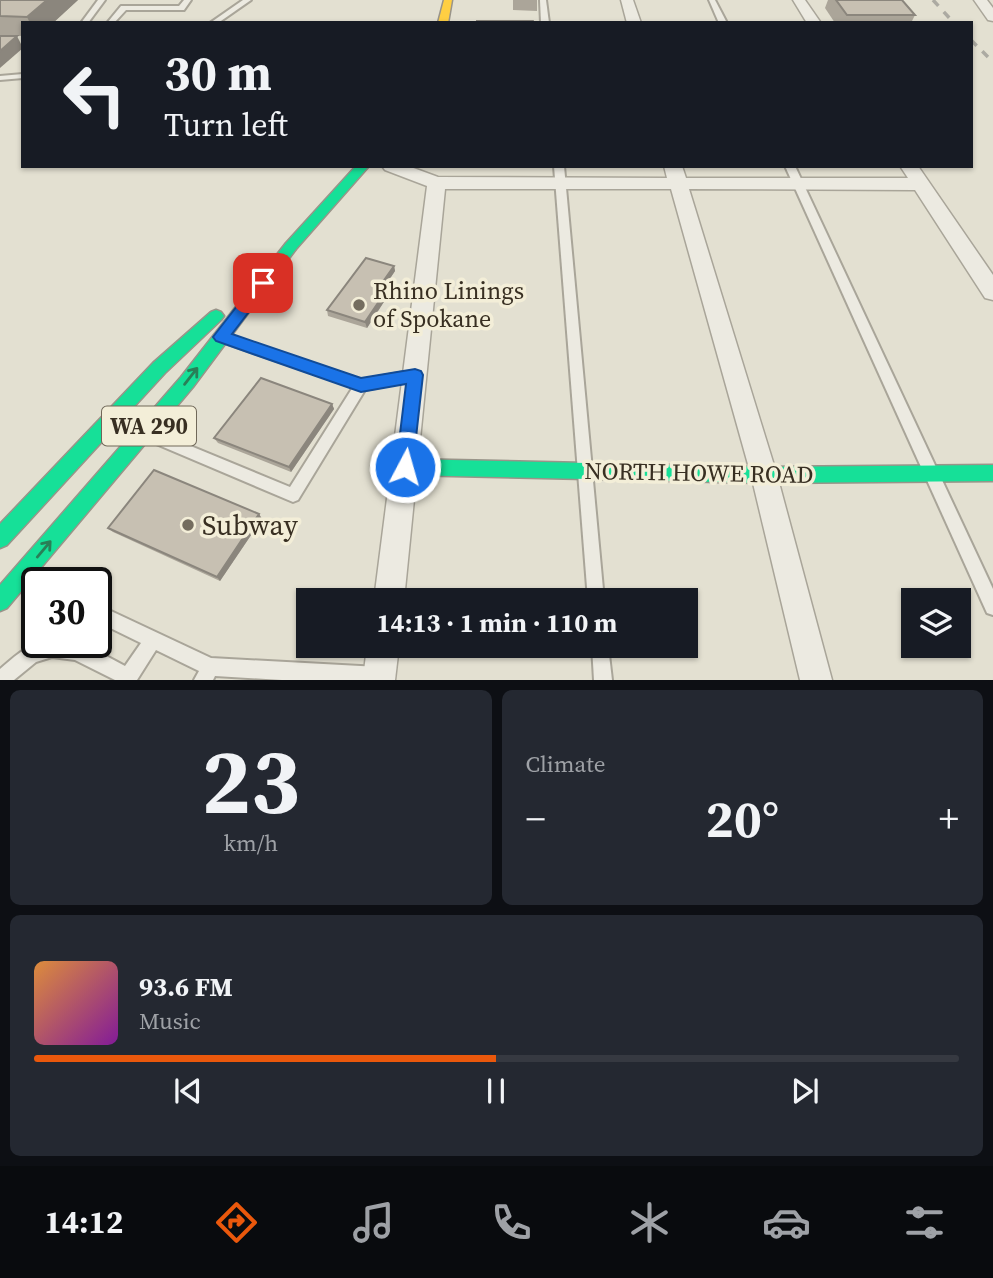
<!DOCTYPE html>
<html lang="en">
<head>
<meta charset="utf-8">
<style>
  :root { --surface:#171b24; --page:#242831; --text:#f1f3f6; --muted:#9ea1a6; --line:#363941; --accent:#ea580c }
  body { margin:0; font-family:"Source Serif 4",serif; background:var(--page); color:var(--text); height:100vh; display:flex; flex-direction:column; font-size:26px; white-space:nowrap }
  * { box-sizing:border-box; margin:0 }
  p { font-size:23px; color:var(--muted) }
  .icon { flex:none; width:38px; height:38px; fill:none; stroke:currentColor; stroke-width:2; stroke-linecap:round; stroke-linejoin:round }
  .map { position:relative; height:680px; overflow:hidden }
  .side { display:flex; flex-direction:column; gap:10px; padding:10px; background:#0d0f14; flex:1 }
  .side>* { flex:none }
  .top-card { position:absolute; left:21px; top:21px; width:952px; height:147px; border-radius:0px; box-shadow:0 2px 5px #0004; background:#171b24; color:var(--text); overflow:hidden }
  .controls { position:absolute; left:901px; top:588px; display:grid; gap:14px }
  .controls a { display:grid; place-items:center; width:70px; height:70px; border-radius:0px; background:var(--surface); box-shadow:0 2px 5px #0004; font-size:35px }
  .speed { position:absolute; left:21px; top:567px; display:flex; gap:14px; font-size:35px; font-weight:700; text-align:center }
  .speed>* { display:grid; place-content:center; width:91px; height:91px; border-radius:50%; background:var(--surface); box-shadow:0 2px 5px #0004; line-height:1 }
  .speed .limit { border:4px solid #111; border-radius:10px; background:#fff; color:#111 }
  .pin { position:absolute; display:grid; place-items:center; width:60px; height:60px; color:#fff; margin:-30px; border-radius:14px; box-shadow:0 4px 10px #0006 }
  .me { position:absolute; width:77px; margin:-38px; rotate:6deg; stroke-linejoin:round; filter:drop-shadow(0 0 5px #0008) }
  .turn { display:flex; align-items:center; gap:24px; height:147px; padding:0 28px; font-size:32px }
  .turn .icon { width:91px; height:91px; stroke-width:2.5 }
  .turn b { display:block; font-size:49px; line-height:60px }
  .big { font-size:52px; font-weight:700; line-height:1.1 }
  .side .tile { flex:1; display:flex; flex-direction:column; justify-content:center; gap:10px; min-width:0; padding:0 24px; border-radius:10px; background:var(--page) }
  .side .dial { align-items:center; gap:0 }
  .dial b { font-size:91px; line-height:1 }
  .song { display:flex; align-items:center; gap:21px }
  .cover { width:84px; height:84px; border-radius:10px; background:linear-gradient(135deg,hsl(30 70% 55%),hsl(290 70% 35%)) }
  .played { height:7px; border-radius:4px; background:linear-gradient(90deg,var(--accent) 50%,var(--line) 50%) }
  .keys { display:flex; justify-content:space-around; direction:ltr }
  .heat { display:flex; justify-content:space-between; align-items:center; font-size:38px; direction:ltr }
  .side .tiles { flex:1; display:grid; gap:10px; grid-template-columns:1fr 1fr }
  .tile:last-child { grid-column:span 2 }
  .trip { position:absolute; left:296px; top:588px; width:402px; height:70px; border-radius:0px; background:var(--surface); box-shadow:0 2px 5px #0004; font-weight:700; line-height:70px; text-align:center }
  .menu { display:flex; height:112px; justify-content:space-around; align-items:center; background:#090b0e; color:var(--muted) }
  .menu .icon { width:49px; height:49px }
  .menu .selected { color:var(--accent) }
  .menu b { font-size:32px; color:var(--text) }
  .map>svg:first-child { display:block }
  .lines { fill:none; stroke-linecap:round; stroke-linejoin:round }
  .lane-casing { stroke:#a9a599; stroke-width:4 }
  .street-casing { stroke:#a9a599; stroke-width:3 }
  .fast-casing { stroke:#999489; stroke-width:3 }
  .slow-casing { stroke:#999489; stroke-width:3 }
  .lane { fill:#eceae1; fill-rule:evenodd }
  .street { fill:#eceae1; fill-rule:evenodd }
  .fast { fill:#16e098; fill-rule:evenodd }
  .slow { fill:#ffcf43; fill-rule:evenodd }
  .rail { stroke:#acaaa2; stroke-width:3.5; stroke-dasharray:8 8; stroke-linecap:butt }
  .wall { fill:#aba599 }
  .shaded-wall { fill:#8b867d }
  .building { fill:#c7c0b2; stroke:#8b867d; stroke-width:2 }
  .oneway { stroke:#297f57 }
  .route { fill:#1a73e8; stroke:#114b97; stroke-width:2 }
  .poi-dot { fill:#746d5f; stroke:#f3eed8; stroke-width:2.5 }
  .labels { text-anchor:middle; stroke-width:7; stroke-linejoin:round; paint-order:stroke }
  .shield { fill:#f3eed8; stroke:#706859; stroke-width:2 }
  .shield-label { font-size:23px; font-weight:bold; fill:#382f22 }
  .poi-label { font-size:24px; fill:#382f22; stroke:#f3eed8; text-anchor:start }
  .street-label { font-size:24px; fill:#382f22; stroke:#f3eed8 }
  .near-poi-label { font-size:28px; fill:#382f22; stroke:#f3eed8; text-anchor:start }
</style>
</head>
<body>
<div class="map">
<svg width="993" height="680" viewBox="0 0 993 680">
  <rect width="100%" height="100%" fill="#e3e0d1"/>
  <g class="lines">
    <!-- lane casing -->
    <g class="lane-casing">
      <g id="lane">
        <polygon points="98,0 105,0 88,23 81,23"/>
        <polygon points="184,0 191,0 184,10 126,10 114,23 107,23 121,6 179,6"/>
        <polygon points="243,0 251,0 218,23 210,23"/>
        <polygon points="540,0 546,0 549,23 541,23"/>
        <polygon points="709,0 715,0 727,23 719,23"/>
        <polygon points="23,74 23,78 0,80 0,76"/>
        <polygon points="554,166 564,166 604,600 588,600"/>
        <polygon points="785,166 795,166 993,589 993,615 987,613"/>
        <polygon points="223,333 361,380 415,370 420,371 421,375 420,379 365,390 298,500 293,502 142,438 140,434 142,430 147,428 290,487 353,387 219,341 217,338 219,335"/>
        <path d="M96,604L211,658L379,667L385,670L388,676L386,680H282L215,676L213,680H194L199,671L156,650L137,680H115L75,660L52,657L36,662L14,680H0V669C12,659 26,645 42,642C72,636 99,652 125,666L141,643L96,621Z"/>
        <polygon points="592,646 608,646 612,680 594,680"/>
      </g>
    </g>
    <!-- street casing -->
    <g class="street-casing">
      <g id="street">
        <polygon points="621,0 633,0 641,23 627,23"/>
        <polygon points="793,0 805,0 821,23 807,23"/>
        <polygon points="974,0 987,0 993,8 993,21 988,20"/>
        <polygon points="382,166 408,166 438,177 667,178 664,166 682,166 686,178 908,178 900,166 918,166 993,275 993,300 985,298 915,190 689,189 777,475 832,680 800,680 751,475 671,189 445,189 404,600 374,600 427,186 385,170"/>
        <polygon points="367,646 399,646 395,680 363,680"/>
      </g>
    </g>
    <!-- fast casing -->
    <g class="fast-casing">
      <g id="fast">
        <polygon points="356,166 369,166 296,249 193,387 7,608 0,611 0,585 181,377 286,243"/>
        <polygon points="216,310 221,312 224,316 221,320 165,373 7,545 0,548 0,524 153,363 211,312"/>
        <polygon points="405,459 764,467 993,465 993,481 764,483 405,475 399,473 396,467 399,461"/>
      </g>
    </g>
    <!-- slow casing -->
    <g class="slow-casing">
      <polygon id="slow" points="444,0 452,0 448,23 438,23"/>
    </g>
    <!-- lane -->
    <use href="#lane" class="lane"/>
    <!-- street -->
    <use href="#street" class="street"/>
    <!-- fast -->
    <use href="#fast" class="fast"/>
    <!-- slow -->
    <use href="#slow" class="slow"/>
    <!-- rail -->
    <g class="rail">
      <polyline points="933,0 954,23"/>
      <polyline points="971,40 993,62"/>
    </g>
  </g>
  <!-- wall -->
  <g class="wall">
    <polygon points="0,0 78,0 53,23 23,23 23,36 0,35"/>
    <polygon points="513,0 537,0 537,11 513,10"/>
    <polygon points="828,0 902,0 915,15 911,23 835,23 825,8"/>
    <polygon points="394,266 395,271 384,287 388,288 389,294 367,328 328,316 327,310"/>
    <polygon points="332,404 334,409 291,472 218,443 214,438"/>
    <polygon points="259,514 262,519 220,581 113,532 108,528"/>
  </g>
  <!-- shaded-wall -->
  <g class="shaded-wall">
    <polygon points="47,0 78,0 53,23 30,23 27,17"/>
    <polygon points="17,36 23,48 0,68 0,51"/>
    <polygon points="394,266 395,271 381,292 380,286"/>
    <polygon points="388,288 389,294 367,328 365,322"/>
    <polygon points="332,404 334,409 291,472 289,467"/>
    <polygon points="259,514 262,519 220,581 217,577"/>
  </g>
  <!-- building -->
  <g class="building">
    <polygon points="0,0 47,0 27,17 0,16"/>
    <polygon points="836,0 902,0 915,15 847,15"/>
    <polygon points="477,21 533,21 534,23 477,23"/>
    <polygon points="0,36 17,36 0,51"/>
    <polygon points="366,258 394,266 380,286 388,288 365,322 327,310"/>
    <polygon points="261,378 332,404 289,467 214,438"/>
    <polygon points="154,470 259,514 217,577 108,528"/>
  </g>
  <!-- one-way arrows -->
  <defs><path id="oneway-shaft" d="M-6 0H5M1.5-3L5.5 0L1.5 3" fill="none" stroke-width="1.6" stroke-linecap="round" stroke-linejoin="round" transform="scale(1.75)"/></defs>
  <g class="oneway">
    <use href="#oneway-shaft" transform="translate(191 376) rotate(-52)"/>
    <use href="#oneway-shaft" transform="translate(44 549) rotate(-50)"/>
  </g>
  <!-- route -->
  <polygon class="route" points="263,277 271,283 232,334 361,378 415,369 421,371 423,375 412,473 405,476 399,473 396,467 406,384 361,392 216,341 213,337 216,333 258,279"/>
  <!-- markers -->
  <g class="poi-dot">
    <circle cx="359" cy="305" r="7"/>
    <circle cx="188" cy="525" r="7"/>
  </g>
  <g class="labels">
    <!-- shield labels -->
    <rect class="shield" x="102" y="406.5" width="94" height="39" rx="5"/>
    <g class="shield-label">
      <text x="149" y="434">WA 290</text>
    </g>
    <!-- poi labels -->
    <g class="poi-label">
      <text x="373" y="299">Rhino Linings<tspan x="373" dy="28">of Spokane</tspan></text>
    </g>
    <!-- street labels -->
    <g class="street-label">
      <text transform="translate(699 473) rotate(1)" y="8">NORTH HOWE ROAD</text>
    </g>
    <!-- near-poi labels -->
    <g class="near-poi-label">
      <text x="202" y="535">Subway</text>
    </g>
  </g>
</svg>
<div class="controls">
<a><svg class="icon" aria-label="layers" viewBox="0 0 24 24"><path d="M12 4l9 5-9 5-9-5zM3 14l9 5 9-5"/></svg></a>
</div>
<div class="speed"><div class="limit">30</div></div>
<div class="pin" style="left:263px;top:283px;background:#d93025"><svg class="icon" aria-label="arrive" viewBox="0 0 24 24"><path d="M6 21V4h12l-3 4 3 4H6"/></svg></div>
<svg class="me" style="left:405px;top:467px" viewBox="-20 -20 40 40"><circle r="17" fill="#1a73e8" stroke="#fff" stroke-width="3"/><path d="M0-11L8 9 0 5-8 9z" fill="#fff"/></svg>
<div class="trip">14:13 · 1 min · 110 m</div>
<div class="top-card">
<div class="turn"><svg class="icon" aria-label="left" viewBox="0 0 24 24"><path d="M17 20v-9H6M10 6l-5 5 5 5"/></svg><div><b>30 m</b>Turn left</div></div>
</div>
</div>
<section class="side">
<div class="tiles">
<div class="tile dial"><b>23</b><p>km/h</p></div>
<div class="tile"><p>Climate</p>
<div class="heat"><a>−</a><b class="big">20°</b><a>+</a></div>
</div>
<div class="tile">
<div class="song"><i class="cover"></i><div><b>93.6 FM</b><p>Music</p></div></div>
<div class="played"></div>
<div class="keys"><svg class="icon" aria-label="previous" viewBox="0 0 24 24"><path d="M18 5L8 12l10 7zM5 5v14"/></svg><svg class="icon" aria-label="pause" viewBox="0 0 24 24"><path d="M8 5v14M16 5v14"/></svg><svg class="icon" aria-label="next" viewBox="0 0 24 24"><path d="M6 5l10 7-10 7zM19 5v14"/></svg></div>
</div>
</div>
</section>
<nav class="menu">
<b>14:12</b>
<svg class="icon selected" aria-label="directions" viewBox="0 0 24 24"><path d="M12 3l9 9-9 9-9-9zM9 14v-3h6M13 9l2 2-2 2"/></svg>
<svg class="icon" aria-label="music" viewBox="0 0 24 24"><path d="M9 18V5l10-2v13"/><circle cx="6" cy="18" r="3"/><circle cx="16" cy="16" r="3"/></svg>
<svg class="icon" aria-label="phone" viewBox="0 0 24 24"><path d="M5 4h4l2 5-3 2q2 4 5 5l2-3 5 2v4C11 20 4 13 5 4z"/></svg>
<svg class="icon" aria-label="climate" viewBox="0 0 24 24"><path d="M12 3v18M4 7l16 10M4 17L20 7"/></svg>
<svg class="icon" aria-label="car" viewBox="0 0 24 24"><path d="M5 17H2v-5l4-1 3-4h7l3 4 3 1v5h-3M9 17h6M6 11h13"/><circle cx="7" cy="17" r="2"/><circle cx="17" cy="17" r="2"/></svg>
<svg class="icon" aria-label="filters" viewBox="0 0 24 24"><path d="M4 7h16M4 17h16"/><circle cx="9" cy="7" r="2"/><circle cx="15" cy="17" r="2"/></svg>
</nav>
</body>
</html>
